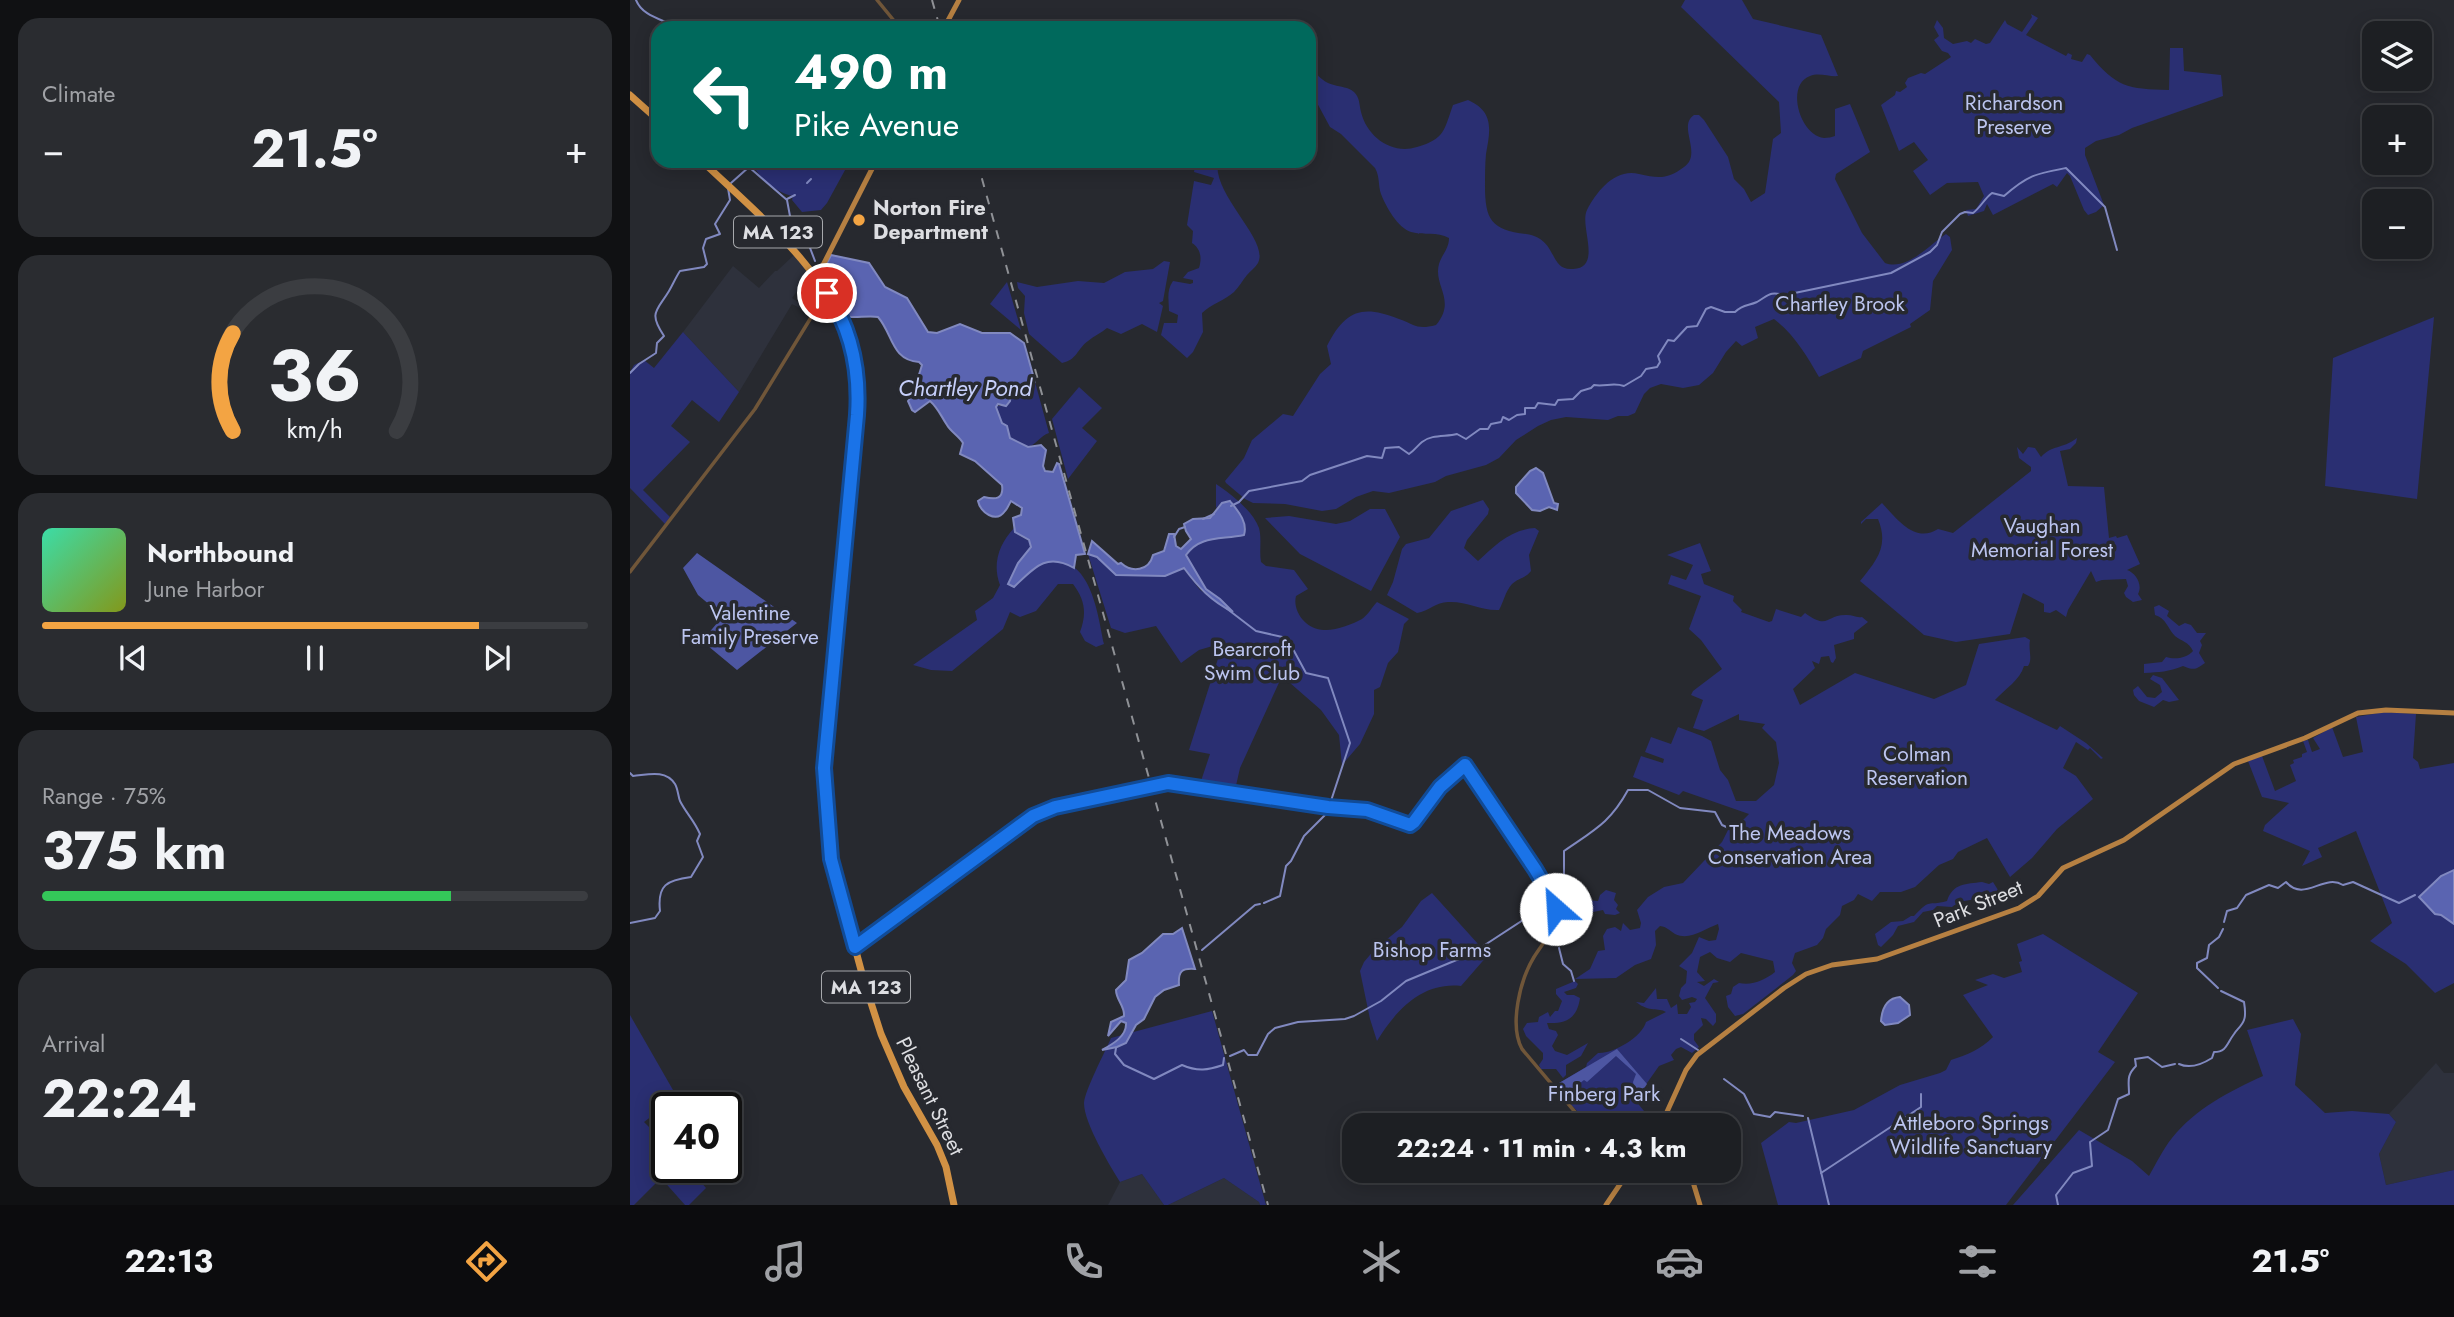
<!DOCTYPE html>
<html lang="en">
<head>
<meta charset="utf-8">
<style>
  :root { --surface:#1d1f23; --page:#2a2c30; --text:#f1f3f6; --muted:#a0a2a6; --line:#3b3d41; --accent:#f3a443 }
  body { margin:0; font-family:Jost,sans-serif; background:var(--page); color:var(--text); height:100vh; display:flex; flex-direction:column; font-size:26px; white-space:nowrap }
  * { box-sizing:border-box; margin:0 }
  p { font-size:23px; color:var(--muted) }
  .icon { flex:none; width:38px; height:38px; fill:none; stroke:currentColor; stroke-width:2; stroke-linecap:round; stroke-linejoin:round }
  .map { position:relative; flex:1; overflow:hidden }
  .drawer { display:flex; flex-direction:column; gap:18px; padding:18px; background:#101113; width:630px }
  .drawer>* { flex:none }
  .banner { position:absolute; left:21px; top:21px; width:665px; height:147px; border-radius:21px; box-shadow:0 4px 18px #0003,0 0 0 2px var(--line); background:#00695c; color:#fff; overflow:hidden }
  .buttons { position:absolute; left:1732px; top:21px; display:grid; gap:14px }
  .buttons a { display:grid; place-items:center; width:70px; height:70px; border-radius:14px; background:var(--surface); box-shadow:0 4px 18px #0003,0 0 0 2px var(--line); font-size:35px }
  .speed { position:absolute; left:21px; top:1092px; display:flex; gap:14px; font-size:35px; font-weight:700; text-align:center }
  .speed>* { display:grid; place-content:center; width:91px; height:91px; border-radius:50%; background:var(--surface); box-shadow:0 4px 18px #0003,0 0 0 2px var(--line); line-height:1 }
  .speed .limit { border:4px solid #111; border-radius:10px; background:#fff; color:#111 }
  .pin { position:absolute; display:grid; place-items:center; width:60px; height:60px; color:#fff; margin:-30px; border:4px solid #fff; border-radius:50%; box-shadow:0 2px 7px #0007 }
  .me { position:absolute; width:77px; margin:-38px; rotate:334deg; stroke-linejoin:round; filter:drop-shadow(0 0 5px #0008) }
  .turn { display:flex; align-items:center; gap:24px; height:147px; padding:0 28px; font-size:32px }
  .turn .icon { width:91px; height:91px; stroke-width:2.5 }
  .turn b { display:block; font-size:49px; line-height:60px }
  .big { font-size:52px; font-weight:700; line-height:1.1 }
  .drawer .tile { flex:1; display:flex; flex-direction:column; justify-content:center; gap:10px; min-width:0; padding:0 24px; border-radius:21px; background:var(--page) }
  .drawer .dial { align-items:center; gap:0 }
  .dial svg { height:182px; overflow:visible; fill:none; stroke:var(--line); stroke-width:7; stroke-linecap:round; text-anchor:middle }
  .dial text { fill:var(--text); stroke:none }
  .song { display:flex; align-items:center; gap:21px }
  .cover { width:84px; height:84px; border-radius:10px; background:linear-gradient(135deg,hsl(160 70% 55%),hsl(70 70% 35%)) }
  .played { height:7px; border-radius:4px; background:linear-gradient(90deg,var(--accent) 80%,var(--line) 80%) }
  .keys { display:flex; justify-content:space-around; direction:ltr }
  .heat { display:flex; justify-content:space-between; align-items:center; font-size:38px; direction:ltr }
  .charge { height:10px; border-radius:5px; background:linear-gradient(90deg,#34c759 75%,var(--line) 0) }
  .trip { position:absolute; left:712px; top:1113px; width:399px; height:70px; border-radius:21px; background:var(--surface); box-shadow:0 4px 18px #0003,0 0 0 2px var(--line); font-weight:700; line-height:70px; text-align:center }
  .dock { display:flex; height:112px; justify-content:space-around; align-items:center; background:#0c0c0e; color:var(--muted) }
  .dock .icon { width:49px; height:49px }
  .dock .current { color:var(--accent) }
  .dock b { font-size:32px; color:var(--text) }
  main { display:flex; flex:1; min-height:0 }
  .map>svg:first-child { display:block }
  .built { fill:#2e313c }
  .green { fill:#2a2f72 }
  .forest { fill:#4d56a2 }
  .water { fill:#5a64b1; stroke:#8189c0; stroke-width:2 }
  .lines { fill:none; stroke-linecap:round; stroke-linejoin:round }
  .stream { stroke:#8189c0; stroke-width:2 }
  .minor { stroke:#705639; stroke-width:3.5 }
  .major { stroke:#b68042; stroke-width:5 }
  .highway { stroke:#d19144; stroke-width:7 }
  .rail { stroke:#8f9196; stroke-width:2; stroke-dasharray:9 9; stroke-linecap:butt }
  .route-casing { stroke:#114b97; stroke-width:18 }
  .route { stroke:#1a73e8; stroke-width:12 }
  .poi-dot { fill:#f3a443; stroke:#27292f; stroke-width:2.5 }
  .labels { text-anchor:middle; stroke-width:7; stroke-linejoin:round; paint-order:stroke }
  .shield { fill:#27292f; stroke:#a6a8ac; stroke-width:2 }
  .shield-label { font-size:19px; font-weight:bold; fill:#dddee2 }
  .park-label { font-size:21px; fill:#bcc5f0; stroke:#27292f }
  .poi-label { font-size:21px; font-weight:bold; fill:#dddee2; stroke:#27292f; text-anchor:start }
  .street-label { font-size:21px; fill:#dddee2; stroke:#27292f }
  .water-label { font-size:23px; font-style:italic; fill:#c6cffa; stroke:#27292f }
</style>
</head>
<body>
<main>
<section class="drawer">
<div class="tile"><p>Climate</p>
<div class="heat"><a>−</a><b class="big">21.5°</b><a>+</a></div>
</div>
<div class="tile dial"><svg viewBox="0 0 100 80">
<path d="M14 69A42 42 0 1 1 86 69"/>
<path d="M14 69A42 42 0 0 1 14 26" stroke="#f3a443"/>
<text x="50" y="56" font-size="32" font-weight="700">36</text>
<text x="50" y="72" font-size="11">km/h</text>
</svg></div>
<div class="tile">
<div class="song"><i class="cover"></i><div><b>Northbound</b><p>June Harbor</p></div></div>
<div class="played"></div>
<div class="keys"><svg class="icon" aria-label="previous" viewBox="0 0 24 24"><path d="M18 5L8 12l10 7zM5 5v14"/></svg><svg class="icon" aria-label="pause" viewBox="0 0 24 24"><path d="M8 5v14M16 5v14"/></svg><svg class="icon" aria-label="next" viewBox="0 0 24 24"><path d="M6 5l10 7-10 7zM19 5v14"/></svg></div>
</div>
<div class="tile"><p>Range · 75%</p><b class="big">375 km</b><div class="charge"></div></div>
<div class="tile"><p>Arrival</p><b class="big">22:24</b></div>
</section>
<div class="map">
<svg width="1824" height="1205" viewBox="0 0 1824 1205">
  <rect width="100%" height="100%" fill="#27292f"/>
  <!-- built -->
  <g class="built">
    <polygon points="164,255 180,273 162,298 182,311 181,314 162,304 109,392 53,332 103,266 129,288 145,271 147,271"/>
    <polygon points="1806,1063 1814,1073 1824,1073 1824,1170 1756,1185 1749,1154 1766,1122 1759,1114"/>
    <polygon points="512,1174 534,1205 478,1205 490,1182"/>
    <polygon points="594,1178 629,1202 630,1205 538,1205"/>
  </g>
  <!-- green -->
  <g class="green">
    <path d="M1055,0H1112L1123,19L1191,35L1208,76C1199,77 1189,72 1180,76C1155,85 1170,136 1194,138C1198,138 1202,137 1205,136V109L1220,104L1240,152L1206,174L1205,179L1232,233L1255,263C1277,271 1299,245 1316,234L1320,237L1322,250L1303,281L1300,310L1280,324L1281,327L1233,351L1231,358L1189,377C1177,356 1164,334 1144,319L1125,327L1128,338L1112,346L1106,341L1096,352L1083,373L1069,385L1053,388L1031,384L1020,388L1014,394L1005,413L998,416H988L978,420L936,417L921,420L908,426L886,440L869,458L856,465L816,476L805,482L759,493L743,491L726,497L706,509L692,511L655,504L623,503L615,499L596,483L595,481L614,458L622,440L653,414L663,416L690,374L701,364L697,346C715,311 731,304 769,319C786,325 787,330 806,325C827,300 803,286 809,264C812,254 819,249 819,238C807,231 794,236 781,232C768,228 756,207 751,194C748,185 750,177 745,168L711,134L700,127L679,88V29L685,37C685,43 682,48 681,53C679,68 690,82 704,85C711,87 718,87 724,92C730,98 729,104 731,112C737,137 762,155 787,147C815,139 814,130 823,105L838,100C865,112 860,131 856,154C855,164 855,175 855,186C855,219 861,230 896,234C929,239 918,271 943,269C973,268 949,226 957,210C967,191 985,168 1009,174C1028,178 1037,180 1054,167C1073,154 1047,126 1064,115H1069L1074,120L1098,157L1104,179L1114,189L1121,202L1135,193L1143,139L1151,133L1149,102L1051,7Z"/>
    <path d="M1401,14L1408,18L1396,35L1436,56L1438,53L1442,55L1441,59L1452,62L1457,54L1460,55C1486,87 1497,89 1539,90L1540,48H1553L1554,71L1591,75L1593,96L1502,128L1489,135L1466,141L1455,148V155L1474,205L1466,212L1458,215L1454,210L1440,176L1437,173L1427,187L1423,184L1363,215L1357,204L1354,211L1338,216L1336,210L1346,209L1354,196L1348,182L1317,183L1300,195L1283,171L1298,160L1284,142L1269,151L1251,105L1265,95L1266,91L1270,92L1277,87L1275,83L1278,78L1291,73L1295,74L1321,57L1318,53L1312,51L1304,40L1309,36L1304,27L1307,20L1313,28L1314,38L1323,44L1337,41L1341,43L1345,39L1356,44L1360,43L1375,20L1377,24L1392,32L1402,17Z"/>
    <path d="M123,161H220L197,203L191,210L172,212L162,200L163,196C149,194 124,176 123,161Z"/>
    <path d="M566,161H588C581,194 640,240 628,263C625,268 620,271 617,275C612,281 609,287 604,292C594,301 581,304 572,313L573,332L563,352L557,358L531,335L534,323H547L548,315L539,311C539,301 536,291 543,281L560,284L563,283V280L553,278L558,272L569,268C572,258 571,249 562,243L563,231L557,225L564,181L581,185L584,178L564,172Z"/>
    <path d="M534,261L540,262L533,301L529,303L533,306L527,332L512,324L491,334L477,328C471,333 464,336 458,341C447,349 447,360 432,363L399,334L394,313L395,296L388,288L387,282L407,287L448,281L474,283L495,272L523,269Z"/>
    <polygon points="377,282 391,330 360,304"/>
    <polygon points="1804,317 1787,499 1695,486 1703,358"/>
    <polygon points="53,332 109,392 89,422 62,400 41,426 60,442 13,490 40,517 35,524 0,488 0,372 4,365 14,360 24,368"/>
    <path d="M405,382L419,433C410,436 407,444 398,447L380,438L377,426L372,423L366,406H373C380,394 387,386 402,387Z"/>
    <polygon points="449,387 472,408 452,428 467,441 438,479 422,419"/>
    <path d="M1447,438L1446,443L1440,449L1430,451L1438,486L1474,487L1479,538L1486,536L1487,538L1497,535L1510,564L1497,570C1506,573 1513,585 1508,594L1512,600L1503,602L1496,597L1494,593L1498,586L1496,579L1472,580L1466,582L1461,571L1438,610L1436,617L1426,610L1420,613L1414,612V604L1393,593L1380,634L1326,642L1294,635L1230,581C1247,560 1259,546 1248,519H1236L1231,524V522L1252,503C1267,519 1285,544 1308,529L1323,533L1401,471V467L1389,458L1387,447L1393,454L1398,447L1405,448L1411,457C1423,444 1431,450 1447,438Z"/>
    <path d="M586,484C601,494 623,511 629,528C632,539 629,551 631,562L636,566L664,570L678,589L666,596C662,612 677,630 694,630C705,631 723,624 732,619C738,615 742,607 747,602L779,619L774,624L768,652L758,663L750,687L744,690V714L730,744L712,765L709,735L691,710L652,676L610,768L605,790L570,784L580,754L559,750L593,643L569,650L551,663L526,626L495,633L481,628L458,554L467,557L486,575L535,576L553,568L570,590L601,610L590,599L576,589L556,555C572,533 595,543 616,529L611,515L600,501L592,503L586,508Z"/>
    <path d="M853,500L859,509L858,514L837,540L834,548L848,561C864,546 881,529 905,528L909,531L899,555L901,571C896,578 888,578 882,584C875,592 874,601 869,610C851,611 837,601 818,602C806,602 799,611 787,613L757,595L763,582L772,549L776,544L799,538L821,511Z"/>
    <polygon points="740,509 755,509 770,537 741,591 670,554 635,518 659,516 706,524 720,521"/>
    <path d="M384,528L390,536L399,541L401,547L388,563L403,569C408,566 416,560 423,560C462,560 468,616 474,644L466,647L455,641L450,632C457,613 455,600 443,584H428L406,611L390,617L380,612L373,629L322,671L301,670L283,665L347,620L345,611L363,598L370,585C362,564 369,544 384,528Z"/>
    <path d="M1070,543L1081,571L1071,574L1074,584L1104,596L1103,601L1112,610L1111,612L1139,622L1142,621L1146,609L1171,617L1175,613C1200,631 1195,614 1217,615C1223,615 1226,618 1232,617L1238,622L1224,633V639L1204,645L1206,658L1203,663L1201,662L1199,656L1191,657L1189,664L1182,661L1185,668L1163,689L1170,705L1225,673L1304,699L1336,685L1349,644L1395,637L1400,640C1398,650 1403,659 1398,666H1394C1390,680 1375,689 1365,700L1427,730L1430,726L1456,743L1473,758L1471,759L1460,748L1458,750L1446,742L1433,768L1446,776L1463,799L1427,829L1402,858L1380,877L1357,838L1328,852L1323,859L1309,865L1285,887L1271,892H1250L1242,901L1228,894L1224,900L1212,906L1210,915L1196,929L1193,938L1187,945L1165,953L1162,963L1166,971L1163,975L1113,1014L1105,1016L1098,1007L1096,996L1101,994L1103,987L1109,983C1122,986 1135,980 1145,972L1143,961L1111,953L1100,962L1087,958L1080,952L1070,957L1067,972L1075,981L1067,982L1074,986L1084,979L1089,982L1083,983L1075,998L1086,1014V1022L1083,1026L1076,1019L1071,1018L1073,1025L1064,1034V1040L1069,1047L1062,1053L1051,1047L1046,1049L1041,1055L1044,1060L1029,1066L1005,1100L1023,1122L1018,1125H960L924,1086L956,1067L957,1063L968,1053C983,1054 1012,1037 1016,1022L1036,1012C1028,1007 1020,1013 1006,1002L1014,1003L1026,988L1027,999H1037L1041,1008L1047,1004L1048,1014H1057L1061,1007L1059,1003L1065,1002L1067,999L1062,997L1052,1000L1049,996L1051,988L1056,983L1057,971L1049,966L1062,953L1069,937L1079,941L1086,940L1089,929L1088,924C1074,929 1060,941 1045,934C1039,930 1037,927 1030,926L1025,931L1026,945L1021,959L1005,965L986,978L945,979L960,969L968,951L975,950L973,936L977,929L985,927L991,931L993,923L1000,930L1010,928L1011,923L1007,910L1018,897L1034,887L1053,883L1092,842L1098,830L1104,829L1119,814L1053,791L1049,795L1003,777L1011,756L1033,763L1034,759L1015,752L1021,737L1041,744L1048,727L1072,736L1081,741L1090,770L1098,780L1106,801H1126L1144,785L1149,763L1146,742L1132,728L1135,724L1109,720V714L1074,731L1063,728L1073,700L1061,695L1063,691L1092,669L1071,640L1059,629L1071,596L1038,584L1041,575L1056,580L1063,565L1037,555Z"/>
    <path d="M1529,605L1539,611L1537,616L1549,626L1555,623L1561,625L1567,633H1576L1570,641L1572,645L1569,653L1575,663C1566,669 1565,671 1553,666C1538,672 1530,672 1514,673V664L1532,662L1536,657C1545,660 1557,658 1563,651C1559,642 1551,641 1545,636C1538,629 1536,618 1525,615L1524,607Z"/>
    <polygon points="1523,675 1532,678 1549,700 1539,702 1533,700 1524,707 1509,701 1504,695 1503,690 1508,686 1517,697 1525,698 1532,692 1530,685 1520,679"/>
    <polygon points="1754,712 1786,714 1783,758 1788,762 1790,769 1824,763 1824,983 1805,993 1776,964 1740,941 1762,923 1726,831 1688,848 1692,857 1672,866 1680,851 1633,831 1635,825 1659,803 1632,797 1618,761 1632,756 1645,791 1666,781 1660,765 1664,763 1663,760 1672,757 1672,754 1677,752 1673,741 1678,740 1682,752 1690,749 1683,738 1702,727 1713,757 1733,752 1726,717"/>
    <path d="M1352,882L1359,884L1363,882L1368,890C1356,903 1334,896 1322,907L1307,906L1303,910L1293,912L1284,922L1268,926L1263,935L1251,947L1248,945L1245,934L1261,922L1273,921L1281,916H1284C1302,897 1296,907 1317,901C1323,883 1336,884 1352,882Z"/>
    <polygon points="976,890 986,893 984,900 988,905 986,909 990,913 985,915 975,914 973,910 958,913 953,909 957,900 968,901 970,895"/>
    <path d="M802,893L858,955L831,986C792,982 766,1010 747,1041L740,1019L730,971L734,962L745,949L772,927L791,901Z"/>
    <path d="M1413,934L1508,993L1468,1052L1485,1062L1376,1205H1148L1131,1143L1159,1122L1166,1123L1224,1110L1270,1085L1310,1073L1316,1070L1321,1060C1337,1055 1351,1049 1363,1037L1333,995L1358,985L1345,980L1363,974L1374,978L1392,972L1389,962L1392,961L1387,944Z"/>
    <path d="M945,981L948,984L946,988L934,992L937,995H944L950,998C947,1018 937,1024 917,1023L919,1029L926,1031L928,1035L922,1046L925,1051L937,1055L958,1043L951,1056L936,1065V1075L933,1078L926,1069H911L909,1065L913,1059V1053L896,1036L893,1029L897,1023L908,1022L909,1017L918,1012L920,1017L925,1011H928L932,1001L926,994V989Z"/>
    <path d="M582,1011L636,1205H630L629,1202L594,1178L538,1205H534L512,1174L490,1182C479,1164 454,1123 454,1103C455,1090 475,1052 481,1038Z"/>
    <polygon points="0,1015 47,1097 14,1122 37,1145 37,1167 58,1167 76,1188 59,1205 55,1205 31,1178 4,1205 0,1205"/>
    <path d="M1663,1019L1671,1034L1665,1085L1695,1113L1722,1111L1759,1114L1766,1122L1749,1154L1756,1185L1824,1170V1205H1383L1449,1130L1502,1161L1519,1176C1526,1164 1533,1149 1542,1138C1565,1109 1600,1091 1633,1076L1617,1030Z"/>
  </g>
  <!-- forest -->
  <g class="forest">
    <polygon points="67,553 167,623 107,670 72,641 93,616 68,595 53,568"/>
    <polygon points="987,1049 1017,1084 1007,1099 1003,1082 1006,1074 986,1056 957,1082 954,1080 933,1096 924,1086"/>
  </g>
  <!-- water -->
  <g class="water">
    <path d="M201,255L239,263L255,287L277,298L298,332L307,333L330,324L352,333H380L394,343L405,382L399,389L393,386L381,393L380,401L376,406L368,404L366,407L372,423L377,426L380,438L398,447L411,445L416,450L413,466L415,471L423,472L427,463L429,464L455,554L446,555L444,568C416,552 404,568 384,587L378,584L388,563L401,547L399,540L385,532L383,518L391,515L392,508L381,501C379,504 378,508 375,511C366,524 350,512 348,501L354,497C366,500 374,499 372,485L345,461L330,454L333,443C329,436 321,432 317,425C311,416 308,408 300,401L285,412L282,410L278,401L283,394L292,365L289,362C261,360 263,334 248,317C238,315 222,319 215,316L209,302L210,295L199,285L192,273Z"/>
    <polygon points="906,468 913,473 924,503 928,504 927,510 919,507 910,511 902,510 886,493 886,487 900,471"/>
    <path d="M600,501C608,511 618,522 614,535C591,540 570,535 556,555L576,589L590,599L603,612C581,601 568,587 554,568L535,576L486,575L467,557L458,554L462,541L488,564L491,563C502,573 519,571 523,555L534,551L539,534H544L546,546L551,549L561,539L556,531L554,524L563,519L580,518L592,503Z"/>
    <polygon points="1824,870 1824,924 1811,915 1805,914 1789,897 1811,876"/>
    <path d="M552,928L565,969C552,968 548,971 549,985L534,990L525,997L514,1019L506,1025L496,1043L487,1047L472,1050C483,1044 497,1036 496,1023L491,1021L478,1036L481,1022L494,1016C495,1006 486,1000 486,990L496,980L499,960L512,953L533,934H543Z"/>
    <path d="M1270,997L1279,1005L1280,1015L1268,1023L1255,1025L1251,1021C1252,1008 1257,998 1270,997Z"/>
  </g>
  <g class="lines">
    <!-- stream -->
    <g class="stream">
      <path d="M6,0C13,17 33,19 48,28"/>
      <polyline points="120,168 157,200 162,227 177,240 185,261"/>
      <polyline points="101,183 119,167 120,161"/>
      <polyline points="177,183 181,179"/>
      <polyline points="157,199 165,195"/>
      <path d="M0,373L9,364L26,353L27,343L34,336C18,312 27,311 39,291C43,284 46,277 50,271L74,267L77,264L73,248L76,239L90,234L85,224L100,200L98,188"/>
      <path d="M601,506L609,502L619,491L672,481L680,475L737,456L752,458L755,448L769,447L779,454C785,450 787,446 792,442C802,434 816,437 827,434L836,439L850,429H858L861,424L871,422L873,417L879,420L887,415L895,414V408H905L908,403L925,405L928,400L943,399L951,391L961,388L964,385C975,387 983,382 994,386L1011,376L1016,369L1027,367L1030,362L1028,356L1038,340L1044,341L1057,327L1067,326L1076,309L1081,307L1095,312H1105C1113,304 1118,306 1127,302C1139,295 1139,291 1155,295L1261,273L1300,252L1307,245L1312,232L1330,214L1335,212L1343,213C1351,207 1354,199 1362,193L1374,196C1398,175 1405,174 1436,168L1475,207L1487,250"/>
      <polyline points="573,519 584,514"/>
      <polyline points="544,537 549,529 555,527"/>
      <polyline points="596,608 626,631 657,638 676,673 698,678 720,743 697,813 674,836 661,861 656,866 650,896 634,903"/>
      <path d="M0,773L3,776C17,775 35,769 45,784C48,789 48,796 50,801C56,813 64,820 70,834L67,841L73,857L61,877C37,880 27,885 30,911L25,918L0,923"/>
      <path d="M927,899L934,890V851C964,830 980,823 998,790H1018L1050,808L1085,812L1092,825L1114,835"/>
      <polyline points="897,918 905,925 919,930"/>
      <path d="M1594,922L1597,911L1607,908L1616,895L1639,885L1648,888L1656,882C1674,903 1694,873 1713,885L1723,882L1769,903L1785,895"/>
      <polyline points="929,948 933,964 941,971 944,981"/>
      <polyline points="572,950 625,905 630,904"/>
      <polyline points="1588,988 1567,968 1567,963 1577,958 1579,945 1589,937 1593,929"/>
      <polyline points="1051,1039 1068,1050"/>
      <path d="M486,1048L485,1054L494,1065L524,1079L552,1065C568,1072 578,1070 593,1065L594,1058"/>
      <polyline points="600,1056 614,1050 618,1055 627,1055 638,1034 645,1028 668,1022 715,1019 724,1016 751,1001 776,981 841,954 896,918 917,909 921,904"/>
      <path d="M1549,1064C1560,1069 1571,1065 1582,1058L1584,1052C1597,1052 1597,1043 1604,1034C1607,1029 1612,1026 1614,1020C1616,1015 1615,1008 1614,1002L1591,991"/>
      <polyline points="1094,1079 1114,1094 1124,1114 1140,1117 1145,1112 1173,1116"/>
      <polyline points="1178,1118 1199,1205"/>
      <polyline points="1191,1173 1291,1107 1291,1094"/>
      <path d="M1428,1205L1426,1195L1443,1173L1462,1166L1460,1142L1478,1130L1488,1099L1499,1094C1499,1081 1496,1076 1506,1066L1505,1059L1518,1057L1532,1067L1545,1064"/>
    </g>
    <!-- minor -->
    <g class="minor">
      <polyline points="247,0 270,28"/>
      <polyline points="0,572 125,409 185,311 189,286"/>
      <path d="M225,947L403,816L425,807L538,783L698,807L737,810L780,825L784,822L810,787L835,765C852,790 924,887 925,910C927,929 913,942 904,957C890,980 879,1025 892,1049L956,1125"/>
      <polyline points="988,1171 994,1178"/>
    </g>
    <!-- major -->
    <g class="major">
      <polyline points="314,28 329,0"/>
      <polyline points="189,281 190,271 246,161"/>
      <polyline points="1031,1125 1056,1070 1067,1055 1154,988 1176,974 1202,965 1247,959 1389,908 1408,896 1433,868 1494,840 1604,764 1675,738 1728,713 1756,710 1824,713"/>
      <polyline points="1056,1171 1063,1182 1070,1205"/>
      <polyline points="976,1205 999,1171"/>
    </g>
    <!-- highway -->
    <g class="highway">
      <polyline points="0,95 28,120"/>
      <path d="M72,161C145,231 235,298 227,410L195,749V778L201,859L234,981L251,1034L274,1087L307,1145L316,1167L324,1205"/>
    </g>
    <!-- rail -->
    <g class="rail">
      <polyline points="302,0 310,28"/>
      <polyline points="347,161 638,1205"/>
    </g>
  </g>
  <g class="lines">
    <!-- route casing -->
    <g class="route-casing">
      <path id="route" d="M197,293C222,330 230,371 227,415L194,768L201,859L225,947L403,816L425,807L538,783L698,807L737,810L780,825L784,822L810,787L835,765L905,869L921,896L926,909"/>
    </g>
    <!-- route -->
    <use href="#route" class="route"/>
  </g>
  <!-- markers -->
  <circle class="poi-dot" cx="229" cy="220" r="7"/>
  <g class="labels">
    <!-- shield labels -->
    <g class="shield">
      <rect x="104" y="216.5" width="88" height="31" rx="5"/>
      <rect x="192" y="971.5" width="88" height="31" rx="5"/>
    </g>
    <g class="shield-label">
      <text x="148" y="239">MA 123</text>
      <text x="236" y="994">MA 123</text>
    </g>
    <!-- park labels -->
    <g class="park-label">
      <text x="1384" y="110">Richardson<tspan x="1384" dy="24">Preserve</tspan></text>
      <text x="1210" y="311">Chartley Brook</text>
      <text x="1412" y="533">Vaughan<tspan x="1412" dy="24">Memorial Forest</tspan></text>
      <text x="120" y="620">Valentine<tspan x="120" dy="24">Family Preserve</tspan></text>
      <text x="622" y="656">Bearcroft<tspan x="622" dy="24">Swim Club</tspan></text>
      <text x="1287" y="761">Colman<tspan x="1287" dy="24">Reservation</tspan></text>
      <text x="1160" y="840">The Meadows<tspan x="1160" dy="24">Conservation Area</tspan></text>
      <text x="802" y="957">Bishop Farms</text>
      <text x="974" y="1101">Finberg Park</text>
      <text x="1341" y="1130">Attleboro Springs<tspan x="1341" dy="24">Wildlife Sanctuary</tspan></text>
    </g>
    <!-- poi labels -->
    <g class="poi-label">
      <text x="243" y="215">Norton Fire<tspan x="243" dy="24">Department</tspan></text>
    </g>
    <!-- street labels -->
    <g class="street-label">
      <text transform="translate(1348 904) rotate(-22)" y="7">Park Street</text>
      <text transform="translate(300 1096) rotate(64)" y="7">Pleasant Street</text>
    </g>
    <!-- water labels -->
    <g class="water-label">
      <text x="335" y="396">Chartley Pond</text>
    </g>
  </g>
</svg>
<div class="buttons">
<a><svg class="icon" aria-label="layers" viewBox="0 0 24 24"><path d="M12 4l9 5-9 5-9-5zM3 14l9 5 9-5"/></svg></a>
<a>+</a>
<a>−</a>
</div>
<div class="speed"><div class="limit">40</div></div>
<div class="pin" style="left:197px;top:293px;background:#d93025"><svg class="icon" aria-label="arrive" viewBox="0 0 24 24"><path d="M6 21V4h12l-3 4 3 4H6"/></svg></div>
<svg class="me" style="left:926px;top:909px" viewBox="-20 -20 40 40"><circle r="19" fill="#fff"/><path d="M0-13L10 11 0 6-10 11z" fill="#1a73e8"/></svg>
<div class="trip">22:24 · 11 min · 4.3 km</div>
<div class="banner">
<div class="turn"><svg class="icon" aria-label="left" viewBox="0 0 24 24"><path d="M17 20v-9H6M10 6l-5 5 5 5"/></svg><div><b>490 m</b>Pike Avenue</div></div>
</div>
</div>
</main>
<nav class="dock">
<b>22:13</b>
<svg class="icon current" aria-label="directions" viewBox="0 0 24 24"><path d="M12 3l9 9-9 9-9-9zM9 14v-3h6M13 9l2 2-2 2"/></svg>
<svg class="icon" aria-label="music" viewBox="0 0 24 24"><path d="M9 18V5l10-2v13"/><circle cx="6" cy="18" r="3"/><circle cx="16" cy="16" r="3"/></svg>
<svg class="icon" aria-label="phone" viewBox="0 0 24 24"><path d="M5 4h4l2 5-3 2q2 4 5 5l2-3 5 2v4C11 20 4 13 5 4z"/></svg>
<svg class="icon" aria-label="climate" viewBox="0 0 24 24"><path d="M12 3v18M4 7l16 10M4 17L20 7"/></svg>
<svg class="icon" aria-label="car" viewBox="0 0 24 24"><path d="M5 17H2v-5l4-1 3-4h7l3 4 3 1v5h-3M9 17h6M6 11h13"/><circle cx="7" cy="17" r="2"/><circle cx="17" cy="17" r="2"/></svg>
<svg class="icon" aria-label="filters" viewBox="0 0 24 24"><path d="M4 7h16M4 17h16"/><circle cx="9" cy="7" r="2"/><circle cx="15" cy="17" r="2"/></svg>
<b>21.5°</b>
</nav>
</body>
</html>
